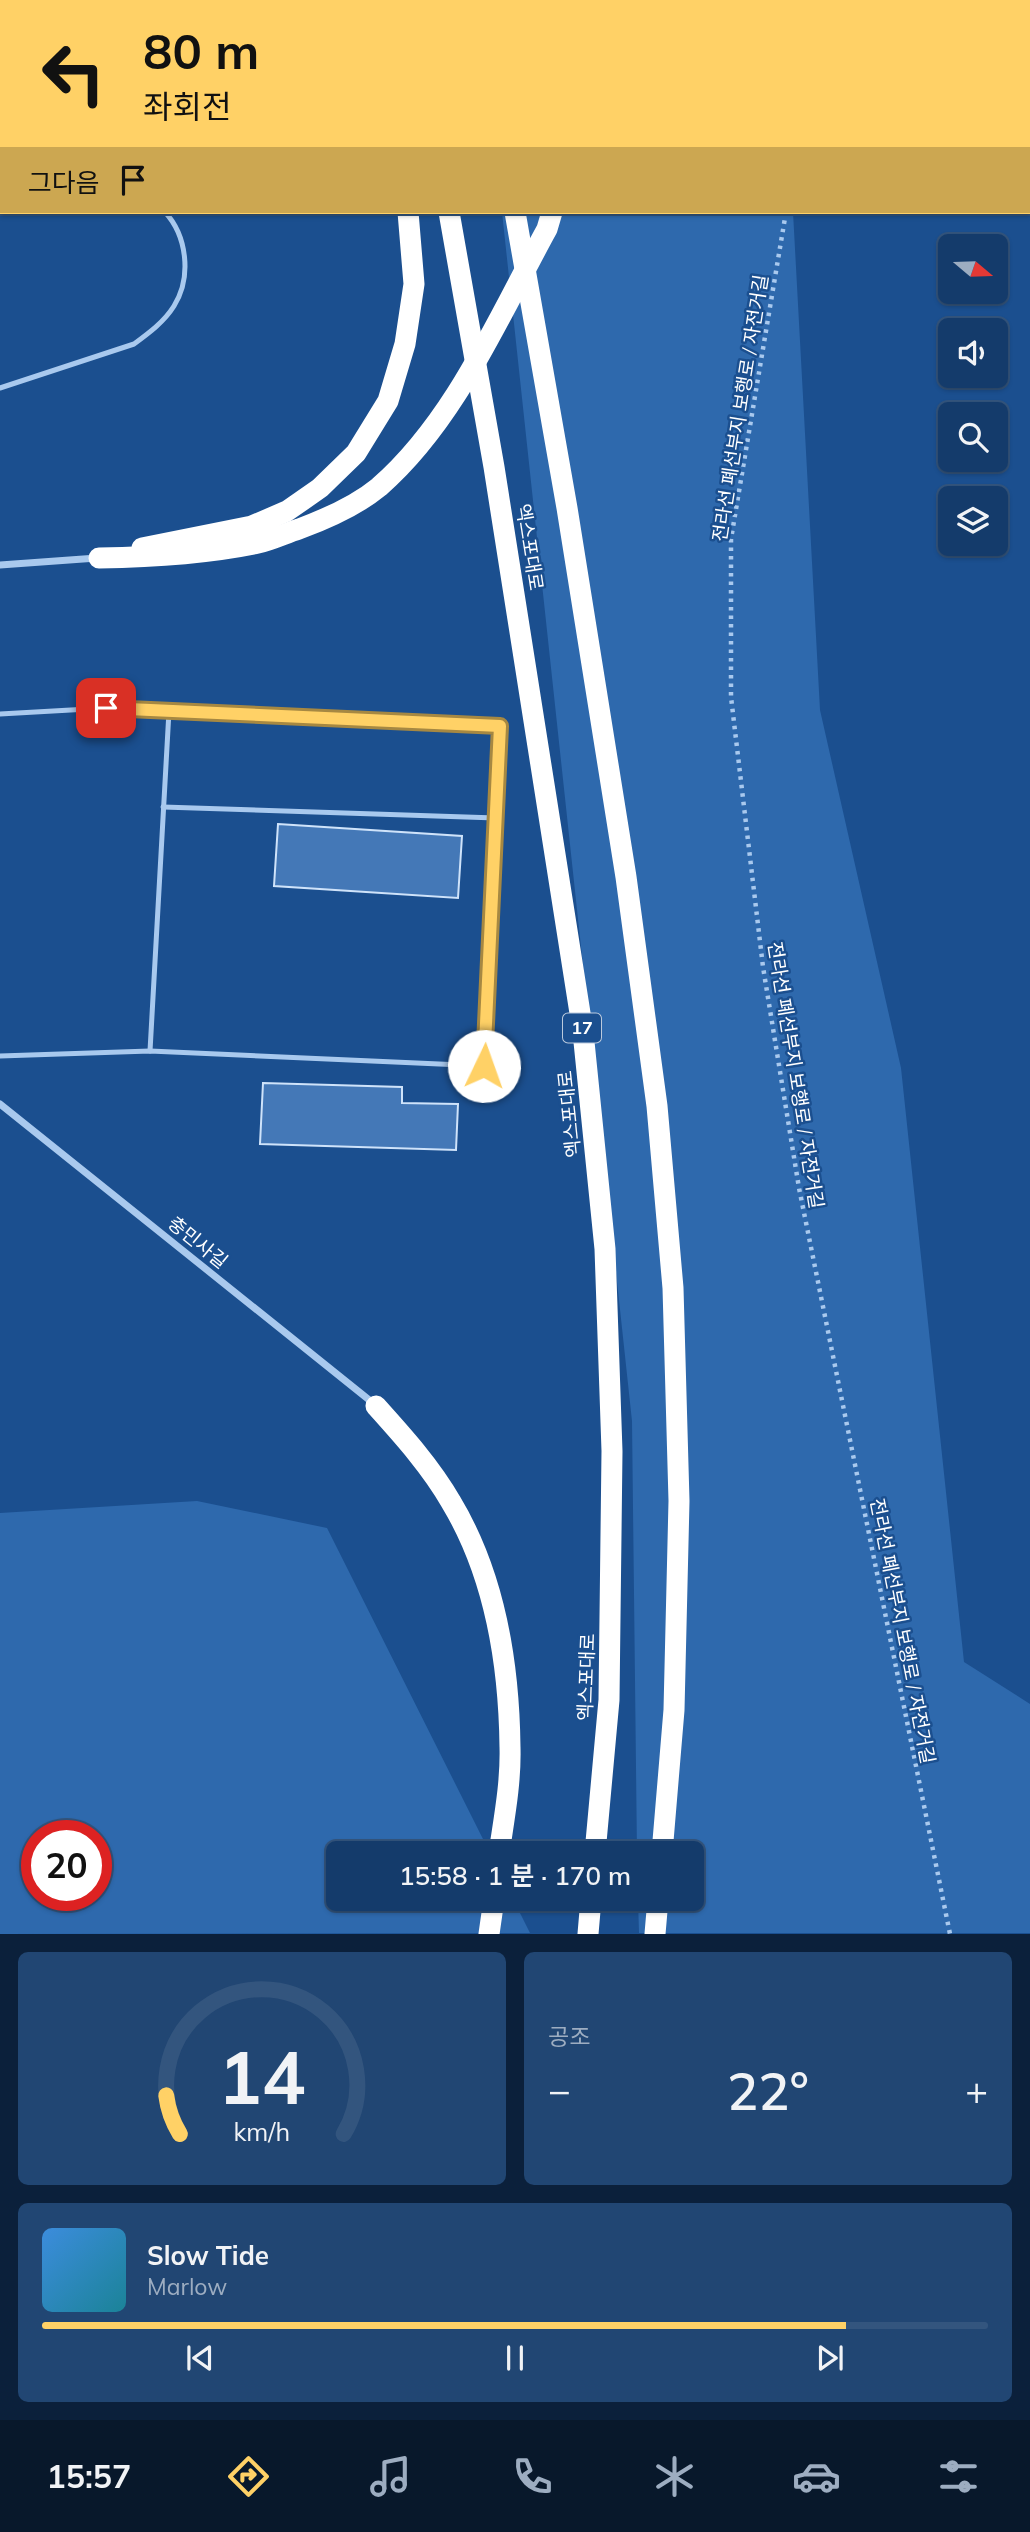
<!DOCTYPE html>
<html lang="ko">
<head>
<meta charset="utf-8">
<style>
  :root { --surface:#143b6b; --page:#214673; --text:#f1f3f6; --muted:#9dadc1; --line:#33557e; --accent:#ffd166 }
  body { margin:0; font-family:Mulish,"Noto Sans KR",sans-serif; background:var(--page); color:var(--text); height:100vh; display:flex; flex-direction:column; font-size:26px; white-space:nowrap }
  * { box-sizing:border-box; margin:0 }
  p { font-size:23px; color:var(--muted) }
  .icon { flex:none; width:38px; height:38px; fill:none; stroke:currentColor; stroke-width:2; stroke-linecap:round; stroke-linejoin:round }
  .map { position:relative; height:1934px; overflow:hidden }
  .side { display:flex; flex-direction:column; gap:18px; padding:18px; background:#0b203b; flex:1 }
  .side>* { flex:none }
  .banner { position:absolute; left:0px; top:0px; width:1031px; height:214px; box-shadow:0 2px 5px #0004,0 0 0 2px var(--line); background:#ffd166; color:#111; overflow:hidden }
  .needle { width:46px; rotate:109deg }
  .fabs { position:absolute; left:938px; top:234px; display:grid; gap:14px }
  .fabs a { display:grid; place-items:center; width:70px; height:70px; border-radius:10px; background:var(--surface); box-shadow:0 2px 5px #0004,0 0 0 2px var(--line); font-size:35px }
  .speed { position:absolute; left:21px; top:1820px; display:flex; gap:14px; font-size:35px; font-weight:700; text-align:center }
  .speed>* { display:grid; place-content:center; width:91px; height:91px; border-radius:50%; background:var(--surface); box-shadow:0 2px 5px #0004,0 0 0 2px var(--line); line-height:1 }
  .speed .limit { border:10px solid #d22; background:#fff; color:#111 }
  .pin { position:absolute; display:grid; place-items:center; width:60px; height:60px; color:#fff; margin:-30px; border-radius:14px; box-shadow:0 4px 10px #0006 }
  .me { position:absolute; width:77px; margin:-38px; rotate:3deg; stroke-linejoin:round; filter:drop-shadow(0 0 5px #0008) }
  .turn { display:flex; align-items:center; gap:24px; height:147px; padding:0 28px; font-size:32px }
  .turn .icon { width:91px; height:91px; stroke-width:2.5 }
  .turn b { display:block; font-size:49px; line-height:60px }
  .then { display:flex; align-items:center; height:66px; padding:0 28px; background:#0003; gap:14px; font-size:26px }
  .big { font-size:52px; font-weight:600; line-height:1.1 }
  .side .tile { flex:1; display:flex; flex-direction:column; justify-content:center; gap:10px; min-width:0; padding:0 24px; border-radius:10px; background:var(--page) }
  .side .dial { align-items:center; gap:0 }
  .dial svg { height:182px; overflow:visible; fill:none; stroke:var(--line); stroke-width:7; stroke-linecap:round; text-anchor:middle }
  .dial text { fill:var(--text); stroke:none }
  .song { display:flex; align-items:center; gap:21px }
  .cover { width:84px; height:84px; border-radius:10px; background:linear-gradient(135deg,hsl(210 70% 55%),hsl(190 70% 35%)) }
  .played { height:7px; border-radius:4px; background:linear-gradient(90deg,var(--accent) 85%,var(--line) 85%) }
  .keys { display:flex; justify-content:space-around; direction:ltr }
  .heat { display:flex; justify-content:space-between; align-items:center; font-size:38px; direction:ltr }
  .side .tiles { flex:1; display:grid; gap:18px; grid-template-columns:1fr 1fr }
  .tile:last-child { grid-column:span 2 }
  .trip { position:absolute; left:326px; top:1841px; width:378px; height:70px; border-radius:10px; background:var(--surface); box-shadow:0 2px 5px #0004,0 0 0 2px var(--line); font-weight:600; line-height:70px; text-align:center }
  .menu { display:flex; height:112px; justify-content:space-around; align-items:center; background:#08182b; color:var(--muted) }
  .menu .icon { width:49px; height:49px }
  .menu .active { color:var(--accent) }
  .menu b { font-size:32px; color:var(--text) }
  .map>svg:first-child { display:block }
  .green { fill:#2e69ad; fill-rule:evenodd }
  .building { fill:#4478b7; stroke:#cfe3fa; stroke-width:2 }
  .lines { fill:none; stroke-linecap:round; stroke-linejoin:round }
  .path { stroke:#a9c9ee; stroke-width:4.5; stroke-dasharray:3.5 5; stroke-linecap:butt }
  .lane { stroke:#a9c9ee; stroke-width:5 }
  .street { stroke:#a9c9ee; stroke-width:7 }
  .highway { stroke:#fff; stroke-width:21 }
  .highway-bridge { stroke:#fff; stroke-width:21 }
  .route-casing { stroke:#a68842; stroke-width:18 }
  .route { stroke:#ffd166; stroke-width:12 }
  .labels { text-anchor:middle; stroke-width:5; stroke-linejoin:round; paint-order:stroke }
  .shield { fill:#1b4f8f; stroke:#bbcadd; stroke-width:2 }
  .shield-label { font-size:18px; font-weight:bold; fill:#fff }
  .street-label { font-size:19px; fill:#fff; stroke:#1b4f8f }
</style>
</head>
<body>
<div class="map">
<svg width="1030" height="1934" viewBox="0 0 1030 1934">
  <rect width="100%" height="100%" fill="#1b4f8f"/>
  <!-- green -->
  <g class="green">
    <polygon points="469,0 781,0 781,2 470,2"/>
    <polygon points="502,212 793,212 820,710 901,1068 964,1662 1030,1704 1030,1933 639,1933 638,1899 691,1899 691,1853 637,1853 632,1421"/>
    <path d="M197,1501L327,1528L490,1853H338V1899H513L530,1933L0,1934V1513ZM37,1836H96V1895H37Z"/>
  </g>
  <!-- building -->
  <g class="building">
    <polygon points="278,824 462,836 458,898 274,886"/>
    <polygon points="263,1083 402,1087 402,1103 458,1104 456,1150 260,1144"/>
  </g>
  <g class="lines">
    <!-- path -->
    <g class="path">
      <polyline points="811,0 811,2"/>
      <polyline points="981,0 982,2"/>
      <polyline points="1029,77 1030,78"/>
      <polyline points="786,212 731,539 731,697 763,967 799,1188 950,1934"/>
    </g>
    <!-- lane -->
    <g class="lane">
      <polyline points="4,0 4,2"/>
      <path d="M0,388L134,344C149,333 164,322 174,306C192,277 187,236 165,212"/>
      <polyline points="0,714 106,708 501,726 484,1066 150,1051 0,1056"/>
      <polyline points="163,807 496,818"/>
      <polyline points="150,1051 169,711"/>
    </g>
    <!-- street -->
    <g class="street">
      <polyline points="0,565 97,558"/>
      <polyline points="0,1104 373,1403"/>
    </g>
    <!-- highway -->
    <g class="highway">
      <polyline points="391,0 391,2"/>
      <polyline points="415,0 415,2"/>
      <polyline points="479,0 479,2"/>
      <polyline points="567,0 567,2"/>
      <polyline points="142,548 252,526 287,511 320,488 356,453 388,401 405,344 414,284 408,212"/>
      <path d="M99,558C153,557 206,554 258,543C272,540 286,533 299,529C326,519 356,506 379,487C455,421 499,316 547,229L552,212"/>
      <path d="M376,1406C403,1436 431,1467 451,1502C495,1575 509,1663 510,1747C511,1783 504,1819 499,1853"/>
      <polyline points="489,1934 494,1899"/>
      <polyline points="588,1934 591,1899"/>
      <polyline points="655,1934 658,1899"/>
    </g>
    <!-- highway-bridge -->
    <g class="highway-bridge">
      <polyline points="449,212 494,467 583,1032 605,1249 612,1451 609,1700 595,1853"/>
      <polyline points="515,212 567,508 626,877 657,1106 673,1288 679,1501 674,1710 662,1853"/>
    </g>
  </g>
  <g class="lines">
    <!-- route casing -->
    <g class="route-casing">
      <polyline id="route" points="106,708 500,726 484,1066"/>
    </g>
    <!-- route -->
    <use href="#route" class="route"/>
  </g>
  <g class="labels">
    <!-- shield labels -->
    <rect class="shield" x="563" y="1013.5" width="38" height="29" rx="5"/>
    <g class="shield-label">
      <text x="582" y="1034">17</text>
    </g>
    <!-- street labels -->
    <g class="street-label">
      <text transform="translate(740 408) rotate(-81)" y="7">전라선 폐선부지 보행로 / 자전거길</text>
      <text transform="translate(530 547) rotate(81)" y="7">엑스포대로</text>
      <text transform="translate(796 1075) rotate(81)" y="7">전라선 폐선부지 보행로 / 자전거길</text>
      <text transform="translate(569 1114) rotate(-96)" y="7">엑스포대로</text>
      <text transform="translate(198 1242) rotate(39)" y="7">충민사길</text>
      <text transform="translate(903 1631) rotate(79)" y="7">전라선 폐선부지 보행로 / 자전거길</text>
      <text transform="translate(586 1677) rotate(-88)" y="7">엑스포대로</text>
    </g>
  </g>
</svg>
<div class="fabs">
<a><svg class="needle" viewBox="-14 -14 28 28"><path d="M0-13l5 13h-10z" fill="#e53935"/><path d="M0 13l5-13h-10z" fill="#9dadc1"/></svg></a>
<a><svg class="icon" aria-label="sound" viewBox="0 0 24 24"><path d="M4 9h4l5-4v14l-5-4H4zM17 9q2 3 0 6"/></svg></a>
<a><svg class="icon" aria-label="search" viewBox="0 0 24 24"><circle cx="10" cy="10" r="6"/><path d="M15 15l6 6"/></svg></a>
<a><svg class="icon" aria-label="layers" viewBox="0 0 24 24"><path d="M12 4l9 5-9 5-9-5zM3 14l9 5 9-5"/></svg></a>
</div>
<div class="speed"><div class="limit">20</div></div>
<div class="pin" style="left:106px;top:708px;background:#d93025"><svg class="icon" aria-label="arrive" viewBox="0 0 24 24"><path d="M6 21V4h12l-3 4 3 4H6"/></svg></div>
<svg class="me" style="left:484px;top:1066px" viewBox="-20 -20 40 40"><circle r="19" fill="#fff"/><path d="M0-13L10 11 0 6-10 11z" fill="#ffd166"/></svg>
<div class="trip">15:58 · 1 분 · 170 m</div>
<div class="banner">
<div class="turn"><svg class="icon" aria-label="left" viewBox="0 0 24 24"><path d="M17 20v-9H6M10 6l-5 5 5 5"/></svg><div><b>80 m</b>좌회전</div></div>
<div class="then">그다음<svg class="icon" aria-label="arrive" viewBox="0 0 24 24"><path d="M6 21V4h12l-3 4 3 4H6"/></svg></div>
</div>
</div>
<section class="side">
<div class="tiles">
<div class="tile dial"><svg viewBox="0 0 100 80">
<path d="M14 69A42 42 0 1 1 86 69"/>
<path d="M14 69A42 42 0 0 1 8 52" stroke="#ffd166"/>
<text x="50" y="56" font-size="32" font-weight="700">14</text>
<text x="50" y="72" font-size="11">km/h</text>
</svg></div>
<div class="tile"><p>공조</p>
<div class="heat"><a>−</a><b class="big">22°</b><a>+</a></div>
</div>
<div class="tile">
<div class="song"><i class="cover"></i><div><b>Slow Tide</b><p>Marlow</p></div></div>
<div class="played"></div>
<div class="keys"><svg class="icon" aria-label="previous" viewBox="0 0 24 24"><path d="M18 5L8 12l10 7zM5 5v14"/></svg><svg class="icon" aria-label="pause" viewBox="0 0 24 24"><path d="M8 5v14M16 5v14"/></svg><svg class="icon" aria-label="next" viewBox="0 0 24 24"><path d="M6 5l10 7-10 7zM19 5v14"/></svg></div>
</div>
</div>
</section>
<nav class="menu">
<b>15:57</b>
<svg class="icon active" aria-label="directions" viewBox="0 0 24 24"><path d="M12 3l9 9-9 9-9-9zM9 14v-3h6M13 9l2 2-2 2"/></svg>
<svg class="icon" aria-label="music" viewBox="0 0 24 24"><path d="M9 18V5l10-2v13"/><circle cx="6" cy="18" r="3"/><circle cx="16" cy="16" r="3"/></svg>
<svg class="icon" aria-label="phone" viewBox="0 0 24 24"><path d="M5 4h4l2 5-3 2q2 4 5 5l2-3 5 2v4C11 20 4 13 5 4z"/></svg>
<svg class="icon" aria-label="climate" viewBox="0 0 24 24"><path d="M12 3v18M4 7l16 10M4 17L20 7"/></svg>
<svg class="icon" aria-label="car" viewBox="0 0 24 24"><path d="M5 17H2v-5l4-1 3-4h7l3 4 3 1v5h-3M9 17h6M6 11h13"/><circle cx="7" cy="17" r="2"/><circle cx="17" cy="17" r="2"/></svg>
<svg class="icon" aria-label="filters" viewBox="0 0 24 24"><path d="M4 7h16M4 17h16"/><circle cx="9" cy="7" r="2"/><circle cx="15" cy="17" r="2"/></svg>
</nav>
</body>
</html>
